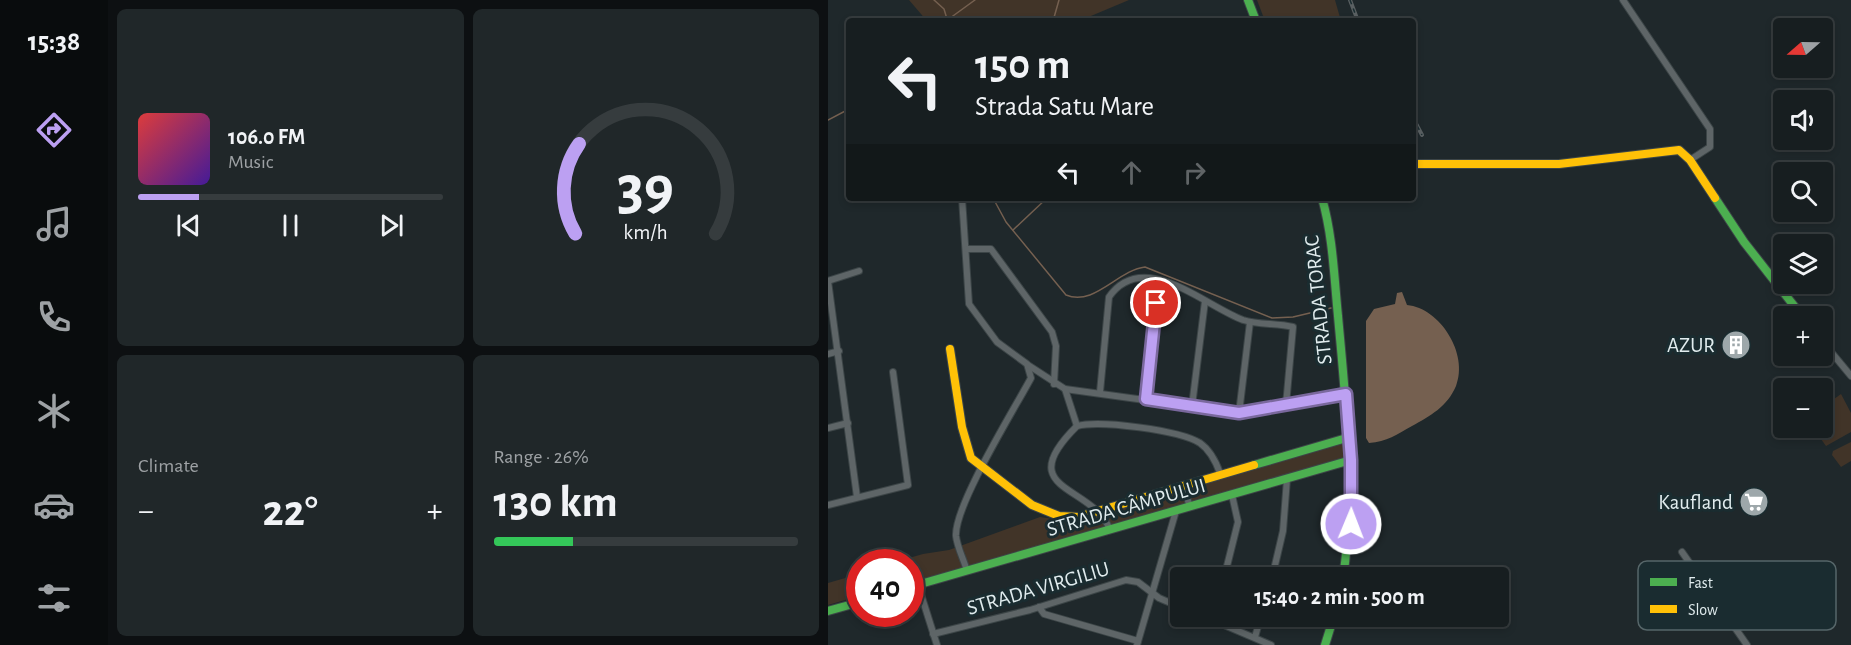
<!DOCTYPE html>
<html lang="en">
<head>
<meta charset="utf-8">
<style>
  :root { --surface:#171e20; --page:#202729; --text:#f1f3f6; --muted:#9ea2a5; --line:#363c3e; --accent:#bca0f2 }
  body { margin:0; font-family:"Alegreya Sans",sans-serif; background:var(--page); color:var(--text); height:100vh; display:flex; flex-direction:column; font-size:22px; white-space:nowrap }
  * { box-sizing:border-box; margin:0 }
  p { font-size:20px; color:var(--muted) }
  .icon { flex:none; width:33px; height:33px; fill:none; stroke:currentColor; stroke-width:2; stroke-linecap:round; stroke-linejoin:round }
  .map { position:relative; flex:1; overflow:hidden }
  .sheet { display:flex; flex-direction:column; gap:9px; padding:9px; background:#0d1012; width:720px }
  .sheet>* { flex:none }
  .banner { position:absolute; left:18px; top:18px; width:570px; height:183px; border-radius:6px; box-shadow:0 3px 9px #0003,0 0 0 2px var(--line); background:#171e20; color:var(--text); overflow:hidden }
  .needle { width:39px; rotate:250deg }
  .controls { position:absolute; left:945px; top:18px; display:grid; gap:12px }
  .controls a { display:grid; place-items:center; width:60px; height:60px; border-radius:6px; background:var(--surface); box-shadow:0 3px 9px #0003,0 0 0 2px var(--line); font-size:30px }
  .speed { position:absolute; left:18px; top:549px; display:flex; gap:12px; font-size:30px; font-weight:700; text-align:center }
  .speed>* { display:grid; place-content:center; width:78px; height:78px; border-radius:50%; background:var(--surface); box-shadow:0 3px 9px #0003,0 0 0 2px var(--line); line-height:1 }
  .speed .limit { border:9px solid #d22; background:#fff; color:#111 }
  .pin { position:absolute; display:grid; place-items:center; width:51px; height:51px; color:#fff; margin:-26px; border:3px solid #fff; border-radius:50%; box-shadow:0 2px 6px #0007 }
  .me { position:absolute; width:66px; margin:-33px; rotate:1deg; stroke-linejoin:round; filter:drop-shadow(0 0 4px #0008) }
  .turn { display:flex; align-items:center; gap:21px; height:126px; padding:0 30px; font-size:27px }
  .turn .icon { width:78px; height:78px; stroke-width:2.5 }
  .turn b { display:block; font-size:42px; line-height:51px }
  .lanes { display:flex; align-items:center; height:57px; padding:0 30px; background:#0003; justify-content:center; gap:30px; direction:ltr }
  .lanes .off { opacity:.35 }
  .big { font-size:45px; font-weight:600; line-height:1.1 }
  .sheet .card { flex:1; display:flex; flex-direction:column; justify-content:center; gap:9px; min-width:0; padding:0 21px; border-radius:9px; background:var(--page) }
  .sheet .dial { align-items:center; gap:0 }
  .dial svg { height:156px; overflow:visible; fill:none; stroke:var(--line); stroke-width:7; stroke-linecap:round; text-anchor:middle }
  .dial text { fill:var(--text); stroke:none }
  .song { display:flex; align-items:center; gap:18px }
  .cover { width:72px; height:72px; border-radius:9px; background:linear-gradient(135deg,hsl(0 70% 55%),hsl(260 70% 35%)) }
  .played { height:6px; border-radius:3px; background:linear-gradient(90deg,var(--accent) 20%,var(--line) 20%) }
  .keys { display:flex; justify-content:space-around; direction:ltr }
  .heat { display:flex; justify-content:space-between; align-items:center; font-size:33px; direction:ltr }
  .charge { height:9px; border-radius:4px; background:linear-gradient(90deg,#34c759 26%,var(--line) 0) }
  .sheet .tiles { flex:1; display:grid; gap:9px; grid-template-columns:repeat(2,1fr) }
  .trip { position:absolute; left:342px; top:567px; width:339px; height:60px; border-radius:6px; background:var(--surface); box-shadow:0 3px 9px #0003,0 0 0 2px var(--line); font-weight:600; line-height:60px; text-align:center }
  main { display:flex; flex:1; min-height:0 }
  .tab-bar { display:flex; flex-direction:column; width:108px; justify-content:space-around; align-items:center; background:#090c0d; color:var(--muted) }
  .tab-bar .icon { width:42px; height:42px }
  .tab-bar .selected { color:var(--accent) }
  .tab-bar b { font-size:27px; color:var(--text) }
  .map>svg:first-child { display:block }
  .green { fill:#413428 }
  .water { fill:#756050 }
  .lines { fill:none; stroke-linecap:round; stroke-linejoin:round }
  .stream { stroke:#756050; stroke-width:1.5 }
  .street-casing { stroke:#3c4547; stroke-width:8 }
  .fast-casing { stroke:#3c4547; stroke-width:10 }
  .slow-casing { stroke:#3c4547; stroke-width:10 }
  .street { stroke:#5e6567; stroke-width:6 }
  .fast { stroke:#4caf50; stroke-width:8 }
  .slow { stroke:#ffc107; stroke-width:8 }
  .rail-casing { stroke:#5a6062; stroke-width:4 }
  .rail { stroke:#1a2c30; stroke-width:1.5; stroke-dasharray:4.5; stroke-linecap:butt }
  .route-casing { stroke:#7a689d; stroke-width:15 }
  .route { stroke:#bca0f2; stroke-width:10 }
  .labels { text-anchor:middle; stroke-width:6; stroke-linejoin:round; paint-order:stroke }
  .street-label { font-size:21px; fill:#e1ecee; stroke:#1a2c30 }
  .poi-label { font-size:21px; fill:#e1ecee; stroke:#1a2c30; text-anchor:end }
  .key { fill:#1a2c30; stroke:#566669; stroke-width:1.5 }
  .key-label { font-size:16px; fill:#e1ecee }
</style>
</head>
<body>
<main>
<nav class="tab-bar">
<b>15:38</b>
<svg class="icon selected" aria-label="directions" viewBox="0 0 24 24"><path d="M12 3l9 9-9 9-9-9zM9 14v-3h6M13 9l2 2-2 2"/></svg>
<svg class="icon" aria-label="music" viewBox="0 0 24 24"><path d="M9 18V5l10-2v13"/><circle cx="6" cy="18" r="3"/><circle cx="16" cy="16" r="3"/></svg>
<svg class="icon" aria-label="phone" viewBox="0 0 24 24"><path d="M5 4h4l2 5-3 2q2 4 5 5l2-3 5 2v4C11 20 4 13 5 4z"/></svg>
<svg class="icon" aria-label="climate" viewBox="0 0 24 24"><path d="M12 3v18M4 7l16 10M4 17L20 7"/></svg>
<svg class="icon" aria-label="car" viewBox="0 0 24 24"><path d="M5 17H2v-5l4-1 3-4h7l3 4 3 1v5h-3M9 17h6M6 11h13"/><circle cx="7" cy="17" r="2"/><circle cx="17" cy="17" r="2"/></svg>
<svg class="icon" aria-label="filters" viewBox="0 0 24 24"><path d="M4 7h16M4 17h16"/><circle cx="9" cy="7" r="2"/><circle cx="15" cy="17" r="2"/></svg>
</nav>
<section class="sheet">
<div class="tiles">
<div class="card">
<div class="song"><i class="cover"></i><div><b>106.0 FM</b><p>Music</p></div></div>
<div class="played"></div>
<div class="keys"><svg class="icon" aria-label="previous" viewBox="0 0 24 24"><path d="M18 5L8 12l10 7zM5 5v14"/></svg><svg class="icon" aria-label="pause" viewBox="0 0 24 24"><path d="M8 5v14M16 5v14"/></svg><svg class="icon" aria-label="next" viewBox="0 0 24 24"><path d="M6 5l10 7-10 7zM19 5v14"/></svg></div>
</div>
<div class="card dial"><svg viewBox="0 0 100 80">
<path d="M14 69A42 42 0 1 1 86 69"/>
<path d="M14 69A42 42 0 0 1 16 23" stroke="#bca0f2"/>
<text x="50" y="56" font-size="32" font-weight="700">39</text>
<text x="50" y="72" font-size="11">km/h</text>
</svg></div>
<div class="card"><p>Climate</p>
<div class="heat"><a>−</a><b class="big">22°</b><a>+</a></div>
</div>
<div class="card"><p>Range · 26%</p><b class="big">130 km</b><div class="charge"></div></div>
</div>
</section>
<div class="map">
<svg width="1023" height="645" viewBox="0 0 1023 645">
  <rect width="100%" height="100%" fill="#1f282b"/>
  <!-- green -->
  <g class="green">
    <polygon points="81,0 301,0 251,21 99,21"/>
    <polygon points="429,0 507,0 513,21 437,21"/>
    <polygon points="1013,394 1023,413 1023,432 998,446 985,428 994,428 995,407"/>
    <polygon points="518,441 520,458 83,582 82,562 67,562 95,554 121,550 212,517 245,522"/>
    <polygon points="1023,442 1023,461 1013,467 1004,455 1005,451"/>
    <polygon points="31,574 31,596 0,605 0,583"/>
  </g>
  <!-- water -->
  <path class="water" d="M574,292L579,305C612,308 641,354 628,386C619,407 602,416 584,426C569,434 559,442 541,443L538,438V321L546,309L567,304L569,293Z"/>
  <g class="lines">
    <!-- stream -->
    <g class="stream">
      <polyline points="106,0 116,9 119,19"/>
      <polyline points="118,21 147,0"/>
      <polyline points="225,21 231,0"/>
      <polyline points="0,120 21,109"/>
      <path d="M165,198L178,222L238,295C266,307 290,270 317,267L444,318L465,317L503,308"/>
      <polyline points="185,230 219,198"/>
    </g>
    <!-- street casing -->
    <g class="street-casing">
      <g id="street">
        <polyline points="795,0 882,129 882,147 862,160"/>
        <path d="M134,198L141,304L169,342L199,364L203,378C187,408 126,506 128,536C129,547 136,560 139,571"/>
        <polyline points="139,249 163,249 224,332 228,346 226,384"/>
        <polyline points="994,341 1023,376"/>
        <polyline points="0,354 11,351"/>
        <polyline points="200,365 237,389 411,413 518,394"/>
        <polyline points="237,389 249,426"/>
        <path d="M272,392L281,297C315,248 377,306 415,320C431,325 449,323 465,327L458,405"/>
        <polyline points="319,399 330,280"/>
        <polyline points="364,406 377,301"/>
        <polyline points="411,413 422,322"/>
        <polyline points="0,428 20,423"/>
        <polyline points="355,485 362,507"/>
        <polyline points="29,497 0,281 31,271"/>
        <polyline points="0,505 80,485 65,372"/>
        <path d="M282,530C265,484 182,492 249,426C272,420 351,430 372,443C382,450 388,462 392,473"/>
        <polyline points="854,552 919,645"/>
        <polyline points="396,578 410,522 404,495"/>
        <polyline points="444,578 455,531 459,479"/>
        <polyline points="90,585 109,645"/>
        <polyline points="211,607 216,614 310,641"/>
        <polyline points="375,616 443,645"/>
        <polyline points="105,634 202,610 298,580 310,582 331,598 352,607"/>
        <polyline points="427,637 433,616"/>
        <polyline points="309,645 348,511"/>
      </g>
    </g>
    <!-- fast casing -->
    <g class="fast-casing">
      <g id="fast">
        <polyline points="420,0 428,21"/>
        <path d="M494,198C505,237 506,276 510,316C518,405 528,490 515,578"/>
        <polyline points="887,198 916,242 974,316"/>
        <polyline points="426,465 522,437"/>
        <polyline points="82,587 523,460"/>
        <polyline points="0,611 32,602"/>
        <polyline points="497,645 506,616"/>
      </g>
    </g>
    <!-- slow casing -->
    <g class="slow-casing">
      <g id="slow">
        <polyline points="585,164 731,164 851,150 862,160 887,198"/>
        <polyline points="122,349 134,427 143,458 204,505 231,516 250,517 426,465"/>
      </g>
    </g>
    <!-- street -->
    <use href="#street" class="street"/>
    <!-- fast -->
    <use href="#fast" class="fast"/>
    <!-- slow -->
    <use href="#slow" class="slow"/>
    <!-- rail casing -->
    <g class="rail-casing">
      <g id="rail">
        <polyline points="522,0 530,21"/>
        <polyline points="585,118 594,135"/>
      </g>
    </g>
    <!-- rail -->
    <use href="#rail" class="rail"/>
  </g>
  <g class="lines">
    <!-- route casing -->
    <g class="route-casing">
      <polyline id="route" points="328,303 318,399 411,413 518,394 523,460 523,524"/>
    </g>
    <!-- route -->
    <use href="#route" class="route"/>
  </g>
  <!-- icons -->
  <defs>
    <g id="building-disc" transform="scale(1.5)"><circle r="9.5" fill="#9da7aa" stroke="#1a2c30"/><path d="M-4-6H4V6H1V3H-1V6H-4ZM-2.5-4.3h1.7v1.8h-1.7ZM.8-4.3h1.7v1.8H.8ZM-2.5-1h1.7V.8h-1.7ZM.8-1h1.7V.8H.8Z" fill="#fff"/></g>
    <g id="supermarket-disc" transform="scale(1.5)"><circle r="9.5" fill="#9da7aa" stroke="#1a2c30"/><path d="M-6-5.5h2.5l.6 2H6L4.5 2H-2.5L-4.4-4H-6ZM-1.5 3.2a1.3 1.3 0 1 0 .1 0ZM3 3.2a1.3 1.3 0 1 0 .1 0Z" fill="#fff"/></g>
  </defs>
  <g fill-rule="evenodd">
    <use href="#building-disc" x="908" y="345"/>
    <use href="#supermarket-disc" x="926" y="502"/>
  </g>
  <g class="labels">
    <!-- street labels -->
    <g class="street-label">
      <text transform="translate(490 300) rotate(-96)" y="7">STRADA TORAC</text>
      <text transform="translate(298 507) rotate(-16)" y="7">STRADA CÂMPULUI</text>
      <text transform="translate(210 588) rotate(-16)" y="7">STRADA VIRGILIU</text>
    </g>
    <!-- poi labels -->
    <g class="poi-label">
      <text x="887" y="352">AZUR</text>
      <text x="905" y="509">Kaufland</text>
    </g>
  </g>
  <!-- legend -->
  <rect x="810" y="561" width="198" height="69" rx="9" class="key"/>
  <rect x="822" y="578" width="27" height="8" fill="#4caf50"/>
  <rect x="822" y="605" width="27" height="8" fill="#ffc107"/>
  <g class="key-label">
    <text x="860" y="588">Fast</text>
    <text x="860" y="615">Slow</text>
  </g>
</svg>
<div class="controls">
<a><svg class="needle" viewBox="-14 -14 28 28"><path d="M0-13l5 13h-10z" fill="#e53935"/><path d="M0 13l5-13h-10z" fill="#9ea2a5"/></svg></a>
<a><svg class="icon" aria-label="sound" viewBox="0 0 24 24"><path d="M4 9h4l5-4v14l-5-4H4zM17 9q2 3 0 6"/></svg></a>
<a><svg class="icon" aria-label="search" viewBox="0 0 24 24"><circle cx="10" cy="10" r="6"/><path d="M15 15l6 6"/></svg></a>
<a><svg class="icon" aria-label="layers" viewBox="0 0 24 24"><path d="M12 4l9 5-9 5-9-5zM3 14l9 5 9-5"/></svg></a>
<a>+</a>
<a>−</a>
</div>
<div class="speed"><div class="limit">40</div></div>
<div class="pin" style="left:328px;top:303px;background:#d93025"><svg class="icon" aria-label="arrive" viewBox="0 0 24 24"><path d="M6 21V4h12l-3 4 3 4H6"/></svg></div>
<svg class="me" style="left:523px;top:524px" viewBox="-20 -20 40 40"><circle r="17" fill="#bca0f2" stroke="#fff" stroke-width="3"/><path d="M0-11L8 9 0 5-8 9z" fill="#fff"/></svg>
<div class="trip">15:40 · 2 min · 500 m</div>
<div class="banner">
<div class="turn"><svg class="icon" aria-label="left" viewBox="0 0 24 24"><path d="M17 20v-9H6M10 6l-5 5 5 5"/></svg><div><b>150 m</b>Strada Satu Mare</div></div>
<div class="lanes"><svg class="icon" aria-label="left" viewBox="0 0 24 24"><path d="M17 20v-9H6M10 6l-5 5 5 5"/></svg><svg class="icon off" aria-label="ahead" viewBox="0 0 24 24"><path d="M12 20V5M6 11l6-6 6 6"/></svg><svg class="icon off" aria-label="right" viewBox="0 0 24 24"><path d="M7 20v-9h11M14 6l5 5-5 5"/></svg></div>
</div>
</div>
</main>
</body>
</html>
